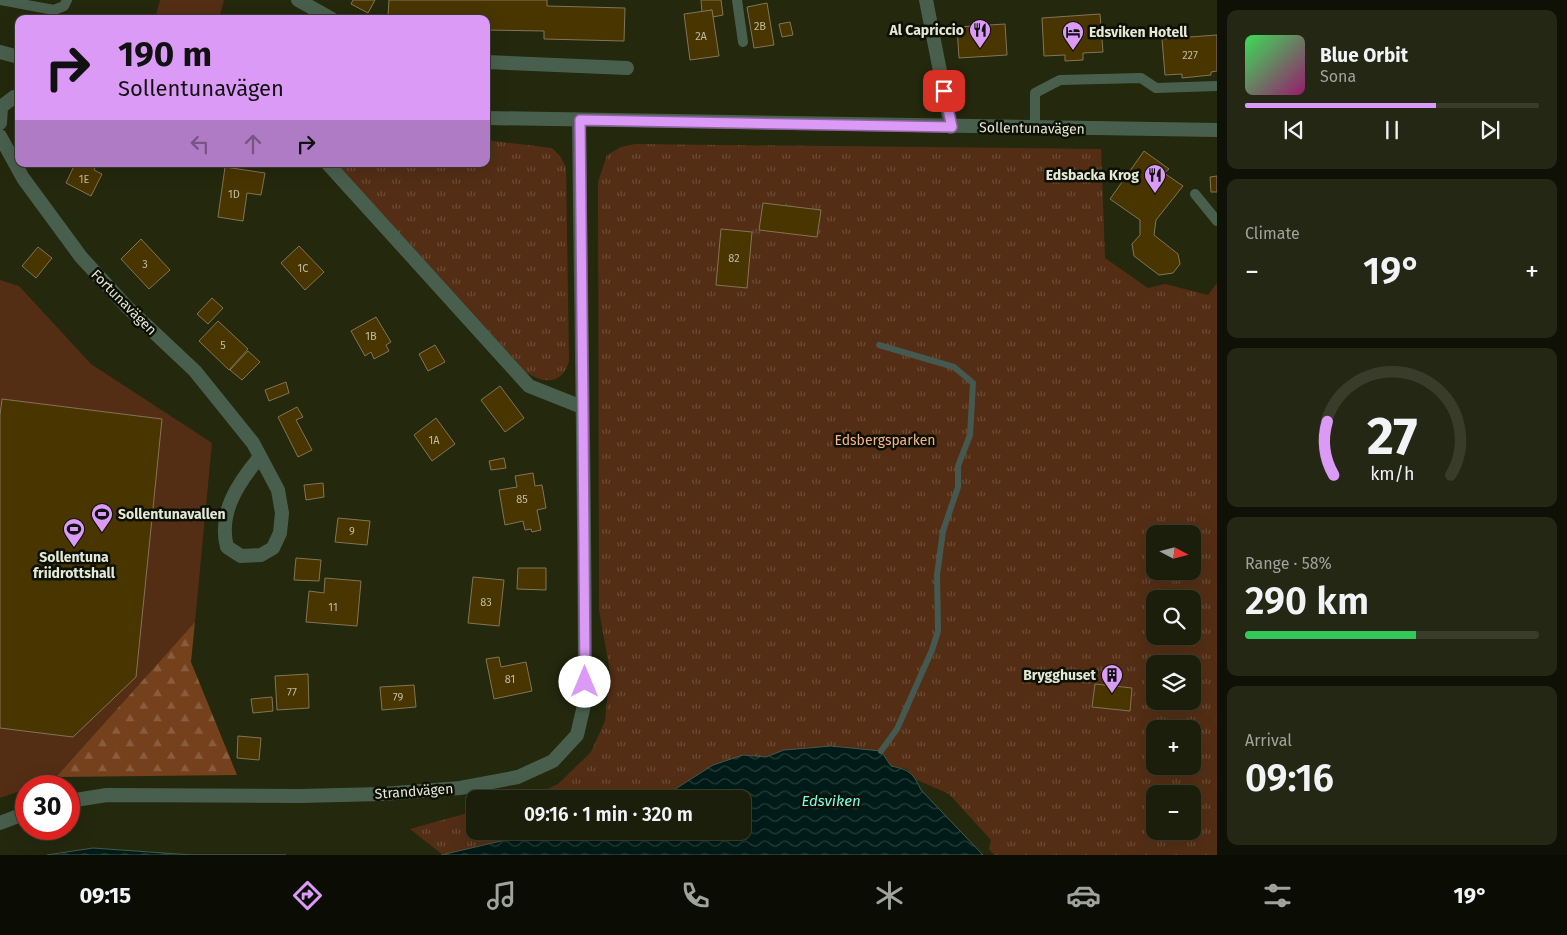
<!DOCTYPE html>
<html lang="en">
<head>
<meta charset="utf-8">
<style>
  :root { --surface:#1b1e0a; --page:#242713; --text:#f1f3f6; --muted:#a0a29c; --line:#393c2b; --accent:#db9af6 }
  body { margin:0; font-family:"Fira Sans",sans-serif; background:var(--page); color:var(--text); height:100vh; display:flex; flex-direction:column; font-size:19px; white-space:nowrap }
  * { box-sizing:border-box; margin:0 }
  p { font-size:16px; color:var(--muted) }
  .icon { flex:none; width:28px; height:28px; fill:none; stroke:currentColor; stroke-width:2; stroke-linecap:round; stroke-linejoin:round }
  .map { position:relative; flex:1; overflow:hidden }
  .drawer { display:flex; flex-direction:column; gap:10px; padding:10px; background:#0f1006; width:350px }
  .drawer>* { flex:none }
  .banner { position:absolute; left:15px; top:15px; width:475px; height:152px; border-radius:10px; box-shadow:0 5px 20px #0002,0 0 0 1px var(--line); background:#db9af6; color:#111; overflow:hidden }
  .needle { width:32px; rotate:97deg }
  .tools { position:absolute; left:1146px; top:525px; display:grid; gap:10px }
  .tools a { display:grid; place-items:center; width:55px; height:55px; border-radius:10px; background:var(--surface); box-shadow:0 5px 20px #0002,0 0 0 1px var(--line); font-size:25px }
  .speed { position:absolute; left:15px; top:775px; display:flex; gap:10px; font-size:25px; font-weight:700; text-align:center }
  .speed>* { display:grid; place-content:center; width:65px; height:65px; border-radius:50%; background:var(--surface); box-shadow:0 5px 20px #0002,0 0 0 1px var(--line); line-height:1 }
  .speed .limit { border:8px solid #d22; background:#fff; color:#111 }
  .pin { position:absolute; display:grid; place-items:center; width:42px; height:42px; color:#fff; margin:-21px; border-radius:10px; box-shadow:0 2px 8px #0006 }
  .me { position:absolute; width:55px; margin:-28px; rotate:0deg; stroke-linejoin:round; filter:drop-shadow(0 0 4px #0008) }
  .turn { display:flex; align-items:center; gap:18px; height:105px; padding:0 20px; font-size:22px }
  .turn .icon { width:65px; height:65px; stroke-width:2.5 }
  .turn b { display:block; font-size:35px; line-height:42px }
  .lanes { display:flex; align-items:center; height:48px; padding:0 20px; background:#0003; justify-content:center; gap:25px; direction:ltr }
  .lanes .off { opacity:.35 }
  .big { font-size:38px; font-weight:600; line-height:1.1 }
  .drawer .widget { flex:1; display:flex; flex-direction:column; justify-content:center; gap:8px; min-width:0; padding:0 18px; border-radius:10px; background:var(--page) }
  .drawer .dial { align-items:center; gap:0 }
  .dial svg { height:130px; overflow:visible; fill:none; stroke:var(--line); stroke-width:7; stroke-linecap:round; text-anchor:middle }
  .dial text { fill:var(--text); stroke:none }
  .song { display:flex; align-items:center; gap:15px }
  .cover { width:60px; height:60px; border-radius:8px; background:linear-gradient(135deg,hsl(130 70% 55%),hsl(320 70% 35%)) }
  .played { height:5px; border-radius:2px; background:linear-gradient(90deg,var(--accent) 65%,var(--line) 65%) }
  .keys { display:flex; justify-content:space-around; direction:ltr }
  .heat { display:flex; justify-content:space-between; align-items:center; font-size:28px; direction:ltr }
  .charge { height:8px; border-radius:4px; background:linear-gradient(90deg,#34c759 58%,var(--line) 0) }
  .trip { position:absolute; left:466px; top:790px; width:285px; height:50px; border-radius:10px; background:var(--surface); box-shadow:0 5px 20px #0002,0 0 0 1px var(--line); font-weight:600; line-height:50px; text-align:center }
  .dock { display:flex; height:80px; justify-content:space-around; align-items:center; background:#0b0c04; color:var(--muted) }
  .dock .icon { width:35px; height:35px }
  .dock .on { color:var(--accent) }
  .dock b { font-size:22px; color:var(--text) }
  main { display:flex; flex:1; min-height:0 }
  .map>svg:first-child { display:block }
  .grass { fill:#532e15 }
  .forest { fill:url(#forest-firs) }
  .park { fill:url(#park-tufts); fill-rule:evenodd }
  .water { fill:url(#water-waves); stroke:#455951 }
  .lines { fill:none; stroke-linecap:round; stroke-linejoin:round }
  .stream { stroke:#455951; stroke-width:6 }
  .building { fill:#493500; stroke:#827458 }
  .service { stroke:#495f4d; stroke-width:10 }
  .minor { stroke:#495f4d; stroke-width:14 }
  .tertiary { stroke:#495f4d; stroke-width:14 }
  .route-casing { stroke:#8e64a0; stroke-width:12 }
  .route { stroke:#db9af6; stroke-width:9 }
  .labels { text-anchor:middle; stroke-width:5; stroke-linejoin:round; paint-order:stroke }
  .number-label { font-size:11px; fill:#bdbba1 }
  .poi-label { font-size:14px; font-weight:bold; fill:#e4e8d7; stroke:#0e1005; text-anchor:end }
  .street-label { font-size:14px; fill:#e4e8d7; stroke:#0e1005 }
  .park-label { font-size:14px; fill:#f4b38a; stroke:#0e1005 }
  .water-label { font-size:15px; font-style:italic; fill:#7cfbe7; stroke:#0e1005 }
</style>
</head>
<body>
<main>
<div class="map">
<svg width="1217" height="855" viewBox="0 0 1217 855">
  <defs>
    <pattern id="forest-firs" width="22" height="20" patternUnits="userSpaceOnUse" patternTransform="scale(1.25)"><rect width="22" height="20" fill="#75411d"/><path d="M5 1l3.5 6h-7zM16 11l3.5 6h-7z" fill="#885c3d"/></pattern>
    <pattern id="park-tufts" width="24" height="20" patternUnits="userSpaceOnUse" patternTransform="scale(1.25)"><rect width="24" height="20" fill="#532e15"/><path d="M3 7l-1-3M5 7V3M7 7l1-3M15 17l-1-3M17 17v-4M19 17l1-3" fill="none" stroke="#6c4c36"/></pattern>
    <pattern id="water-waves" width="16" height="10" patternUnits="userSpaceOnUse" patternTransform="scale(1.25)"><rect width="16" height="10" fill="#011c18"/><path d="M0 5q4-4 8 0t8 0" fill="none" stroke="#263d39"/></pattern>
  </defs>
  <rect width="100%" height="100%" fill="#24280d"/>
  <!-- grass -->
  <g class="grass">
    <polygon points="160,0 224,0 219,19 155,19"/>
    <polygon points="0,280 19,286 91,364 212,443 195,622 56,777 39,785 26,786 26,789 0,798"/>
  </g>
  <!-- forest -->
  <polygon class="forest" points="195,622 191,662 237,775 56,777"/>
  <!-- park -->
  <g class="park">
    <path d="M486,140L552,148L560,156L566,167L569,361C563,385 543,384 526,372L337,164H486Z"/>
    <path d="M635,144L1101,149L1105,258L1148,288L1165,284L1208,295L1217,283V855H994L989,849L991,840L949,794L915,779L907,769L891,766L881,751L784,750L766,757L743,755L713,765L669,793L652,799H517L545,790L558,784L591,752L605,721L610,672L599,610L598,182L607,155L621,147ZM1155,534H1192V571H1155ZM1155,599H1192V636H1155ZM1155,664H1192V701H1155ZM1155,729H1192V766H1155ZM1155,794H1192V831H1155Z"/>
    <polygon points="475,811 475,831 544,831 443,855 410,829"/>
  </g>
  <!-- water -->
  <g class="water">
    <path d="M831,746L881,751L891,766C910,770 913,773 921,790L983,855H441L544,831H742V799H652L669,793L713,765L743,755L766,757L784,750Z"/>
    <polygon points="93,848 192,855 286,855 47,855"/>
  </g>
  <g class="lines">
    <!-- stream -->
    <polyline class="stream" points="879,345 954,367 973,383 970,435 958,466 958,487 943,531 937,575 938,631 932,650 897,729 881,751"/>
  </g>
  <!-- building -->
  <g class="building">
    <polygon points="353,0 375,0 368,13 351,4"/>
    <polygon points="389,0 547,0 547,6 625,8 624,41 544,39 544,31 486,30 486,19 388,16"/>
    <polygon points="701,0 721,0 723,15 713,17 712,10 702,12"/>
    <polygon points="767,3 774,45 754,48 747,7"/>
    <polygon points="712,10 719,56 690,60 684,14"/>
    <polygon points="1100,14 1103,52 1083,53 1083,60 1065,61 1065,55 1044,56 1042,18"/>
    <polygon points="790,22 793,35 782,37 779,24"/>
    <polygon points="1005,24 1007,55 959,58 957,27"/>
    <polygon points="1217,35 1217,71 1211,72 1211,75 1182,78 1182,74 1165,75 1162,39"/>
    <polygon points="1144,151 1169,169 1164,173 1183,186 1156,220 1154,235 1178,254 1180,264 1173,273 1159,275 1134,256 1132,244 1140,235 1140,220 1110,199"/>
    <polygon points="75,164 97,164 94,170 102,174 91,196 66,183"/>
    <polygon points="225,167 265,173 261,195 247,193 243,221 218,217"/>
    <polygon points="1217,176 1217,192 1211,192 1210,177"/>
    <polygon points="763,203 821,210 817,237 759,230"/>
    <polygon points="721,229 752,232 747,288 716,285"/>
    <polygon points="141,239 170,270 149,289 121,259"/>
    <polygon points="299,246 324,272 305,290 281,263"/>
    <polygon points="38,247 52,258 36,278 22,266"/>
    <polygon points="212,298 223,308 208,324 197,314"/>
    <polygon points="376,317 391,342 386,345 389,351 374,359 371,352 365,356 351,331"/>
    <polygon points="218,321 248,349 229,370 199,341"/>
    <polygon points="435,345 445,362 428,371 419,354"/>
    <polygon points="248,351 260,362 242,380 230,370"/>
    <polygon points="286,382 289,393 269,401 265,390"/>
    <polygon points="500,386 524,418 505,432 481,400"/>
    <polygon points="2,399 162,419 136,677 73,737 0,728 0,415"/>
    <polygon points="297,407 303,417 296,420 312,450 298,457 278,417"/>
    <polygon points="436,418 455,444 432,461 414,435"/>
    <polygon points="504,458 506,468 491,470 489,461"/>
    <polygon points="533,473 535,486 542,485 546,508 537,510 541,530 532,532 531,529 525,530 523,521 505,525 499,490 517,487 515,476"/>
    <polygon points="323,483 324,497 306,500 304,485"/>
    <polygon points="338,518 370,521 367,545 335,542"/>
    <polygon points="296,558 321,560 319,581 294,580"/>
    <polygon points="518,568 546,568 546,590 517,589"/>
    <polygon points="473,577 504,580 499,626 468,623"/>
    <polygon points="325,578 361,581 357,626 306,622 309,591 324,593"/>
    <polygon points="499,657 501,667 526,662 532,691 494,699 486,659"/>
    <polygon points="308,674 309,708 277,710 275,676"/>
    <polygon points="1095,684 1132,688 1130,711 1092,707"/>
    <polygon points="414,685 416,707 382,710 380,687"/>
    <polygon points="272,697 273,711 253,713 251,699"/>
    <polygon points="238,736 261,738 259,760 237,758"/>
  </g>
  <g class="lines">
    <!-- service -->
    <g class="service">
      <polyline points="0,0 54,10 64,6 67,0"/>
      <polyline points="737,0 743,42"/>
      <polyline points="1035,128 1035,93 1060,80 1141,78 1156,88 1217,86"/>
      <polyline points="1195,194 1217,221"/>
    </g>
    <!-- minor -->
    <g class="minor">
      <polyline points="298,0 332,19"/>
      <polyline points="926,0 951,127"/>
      <polyline points="486,62 627,68"/>
      <polyline points="0,123 1,107 14,97 19,98"/>
      <path d="M0,136L23,178L81,257L127,307L195,371L253,443L278,490L282,513L280,533L273,548L261,555L241,556L227,547C218,513 238,483 259,458"/>
      <polyline points="328,164 529,386 582,407"/>
      <path d="M69,801L107,795L300,796L382,794L460,788L518,777L553,761L577,735L585,701C585,507 581,314 579,120"/>
      <polyline points="0,823 26,813"/>
    </g>
    <!-- tertiary -->
    <g class="tertiary">
      <polyline points="0,52 19,57"/>
      <polyline points="486,118 1217,130"/>
    </g>
  </g>
  <g class="lines">
    <!-- route casing -->
    <g class="route-casing">
      <path id="route" d="M585,682C585,495 581,307 580,120L952,127L944,91"/>
    </g>
    <!-- route -->
    <use href="#route" class="route"/>
  </g>
  <!-- icons -->
  <defs>
    <g id="restaurant-pin" transform="scale(1.125)"><path d="M0 17L-7.5 6A9.5 9.5 0 1 1 7.5 6Z" fill="#db9af6" stroke="#0e1005"/><path d="M-5-6h1v4h1v-4h1v4h1v-4h1v5L-1.5 .5V6h-2V.5L-5-1ZM5-6V6H3V1.5H1.5Q1.5-4 5-6Z" fill="#111"/></g>
    <g id="hotel-pin" transform="scale(1.125)"><path d="M0 17L-7.5 6A9.5 9.5 0 1 1 7.5 6Z" fill="#db9af6" stroke="#0e1005"/><path d="M-6-4.5h1.5V1H6V5H4.5V3h-9V5H-6ZM-4 0a1.8 1.8 0 1 1 3.6 0ZM.5 0V-2.5h3Q6-2.5 6 0Z" fill="#111"/></g>
    <g id="stadium-pin" transform="scale(1.125)"><path d="M0 17L-7.5 6A9.5 9.5 0 1 1 7.5 6Z" fill="#db9af6" stroke="#0e1005"/><path d="M0-5a6.5 5 0 1 0 0 10a6.5 5 0 1 0 0-10ZM-3.5-1.8h7v3.6h-7Z" fill="#111"/></g>
    <g id="building-pin" transform="scale(1.125)"><path d="M0 17L-7.5 6A9.5 9.5 0 1 1 7.5 6Z" fill="#db9af6" stroke="#0e1005"/><path d="M-4-6H4V6H1V3H-1V6H-4ZM-2.5-4.3h1.7v1.8h-1.7ZM.8-4.3h1.7v1.8H.8ZM-2.5-1h1.7V.8h-1.7ZM.8-1h1.7V.8H.8Z" fill="#111"/></g>
  </defs>
  <g fill-rule="evenodd">
    <use href="#restaurant-pin" x="980" y="30"/>
    <use href="#hotel-pin" x="1073" y="32"/>
    <use href="#restaurant-pin" x="1155" y="175"/>
    <use href="#stadium-pin" x="102" y="514"/>
    <use href="#stadium-pin" x="74" y="529"/>
    <use href="#building-pin" x="1112" y="675"/>
  </g>
  <g class="labels">
    <!-- number labels -->
    <g class="number-label">
      <text x="760" y="30">2B</text>
      <text x="701" y="40">2A</text>
      <text x="1190" y="59">227</text>
      <text x="84" y="183">1E</text>
      <text x="234" y="198">1D</text>
      <text x="734" y="262">82</text>
      <text x="145" y="268">3</text>
      <text x="303" y="272">1C</text>
      <text x="371" y="340">1B</text>
      <text x="223" y="349">5</text>
      <text x="434" y="444">1A</text>
      <text x="522" y="503">85</text>
      <text x="352" y="535">9</text>
      <text x="486" y="606">83</text>
      <text x="333" y="611">11</text>
      <text x="510" y="683">81</text>
      <text x="292" y="696">77</text>
      <text x="398" y="701">79</text>
    </g>
    <!-- poi labels -->
    <g class="poi-label">
      <text x="964" y="35">Al Capriccio</text>
      <text x="1089" y="37" text-anchor="start">Edsviken Hotell</text>
      <text x="1139" y="180">Edsbacka Krog</text>
      <text x="118" y="519" text-anchor="start">Sollentunavallen</text>
      <text x="74" y="562" text-anchor="middle">Sollentuna<tspan x="74" dy="16">friidrottshall</tspan></text>
      <text x="1096" y="680">Brygghuset</text>
    </g>
    <!-- street labels -->
    <g class="street-label">
      <text transform="translate(1032 128) rotate(1)" y="5">Sollentunavägen</text>
      <text transform="translate(124 302) rotate(45)" y="5">Fortunavägen</text>
      <text transform="translate(414 791) rotate(-4)" y="5">Strandvägen</text>
    </g>
    <!-- park labels -->
    <g class="park-label">
      <text x="885" y="445">Edsbergsparken</text>
    </g>
    <!-- water labels -->
    <g class="water-label">
      <text x="831" y="806">Edsviken</text>
    </g>
  </g>
</svg>
<div class="tools">
<a><svg class="needle" viewBox="-14 -14 28 28"><path d="M0-13l5 13h-10z" fill="#e53935"/><path d="M0 13l5-13h-10z" fill="#a0a29c"/></svg></a>
<a><svg class="icon" aria-label="search" viewBox="0 0 24 24"><circle cx="10" cy="10" r="6"/><path d="M15 15l6 6"/></svg></a>
<a><svg class="icon" aria-label="layers" viewBox="0 0 24 24"><path d="M12 4l9 5-9 5-9-5zM3 14l9 5 9-5"/></svg></a>
<a>+</a>
<a>−</a>
</div>
<div class="speed"><div class="limit">30</div></div>
<div class="pin" style="left:944px;top:91px;background:#d93025"><svg class="icon" aria-label="arrive" viewBox="0 0 24 24"><path d="M6 21V4h12l-3 4 3 4H6"/></svg></div>
<svg class="me" style="left:585px;top:682px" viewBox="-20 -20 40 40"><circle r="19" fill="#fff"/><path d="M0-13L10 11 0 6-10 11z" fill="#db9af6"/></svg>
<div class="trip">09:16 · 1 min · 320 m</div>
<div class="banner">
<div class="turn"><svg class="icon" aria-label="right" viewBox="0 0 24 24"><path d="M7 20v-9h11M14 6l5 5-5 5"/></svg><div><b>190 m</b>Sollentunavägen</div></div>
<div class="lanes"><svg class="icon off" aria-label="left" viewBox="0 0 24 24"><path d="M17 20v-9H6M10 6l-5 5 5 5"/></svg><svg class="icon off" aria-label="ahead" viewBox="0 0 24 24"><path d="M12 20V5M6 11l6-6 6 6"/></svg><svg class="icon" aria-label="right" viewBox="0 0 24 24"><path d="M7 20v-9h11M14 6l5 5-5 5"/></svg></div>
</div>
</div>
<section class="drawer">
<div class="widget">
<div class="song"><i class="cover"></i><div><b>Blue Orbit</b><p>Sona</p></div></div>
<div class="played"></div>
<div class="keys"><svg class="icon" aria-label="previous" viewBox="0 0 24 24"><path d="M18 5L8 12l10 7zM5 5v14"/></svg><svg class="icon" aria-label="pause" viewBox="0 0 24 24"><path d="M8 5v14M16 5v14"/></svg><svg class="icon" aria-label="next" viewBox="0 0 24 24"><path d="M6 5l10 7-10 7zM19 5v14"/></svg></div>
</div>
<div class="widget"><p>Climate</p>
<div class="heat"><a>−</a><b class="big">19°</b><a>+</a></div>
</div>
<div class="widget dial"><svg viewBox="0 0 100 80">
<path d="M14 69A42 42 0 1 1 86 69"/>
<path d="M14 69A42 42 0 0 1 10 36" stroke="#db9af6"/>
<text x="50" y="56" font-size="32" font-weight="700">27</text>
<text x="50" y="72" font-size="11">km/h</text>
</svg></div>
<div class="widget"><p>Range · 58%</p><b class="big">290 km</b><div class="charge"></div></div>
<div class="widget"><p>Arrival</p><b class="big">09:16</b></div>
</section>
</main>
<nav class="dock">
<b>09:15</b>
<svg class="icon on" aria-label="directions" viewBox="0 0 24 24"><path d="M12 3l9 9-9 9-9-9zM9 14v-3h6M13 9l2 2-2 2"/></svg>
<svg class="icon" aria-label="music" viewBox="0 0 24 24"><path d="M9 18V5l10-2v13"/><circle cx="6" cy="18" r="3"/><circle cx="16" cy="16" r="3"/></svg>
<svg class="icon" aria-label="phone" viewBox="0 0 24 24"><path d="M5 4h4l2 5-3 2q2 4 5 5l2-3 5 2v4C11 20 4 13 5 4z"/></svg>
<svg class="icon" aria-label="climate" viewBox="0 0 24 24"><path d="M12 3v18M4 7l16 10M4 17L20 7"/></svg>
<svg class="icon" aria-label="car" viewBox="0 0 24 24"><path d="M5 17H2v-5l4-1 3-4h7l3 4 3 1v5h-3M9 17h6M6 11h13"/><circle cx="7" cy="17" r="2"/><circle cx="17" cy="17" r="2"/></svg>
<svg class="icon" aria-label="filters" viewBox="0 0 24 24"><path d="M4 7h16M4 17h16"/><circle cx="9" cy="7" r="2"/><circle cx="15" cy="17" r="2"/></svg>
<b>19°</b>
</nav>
</body>
</html>
